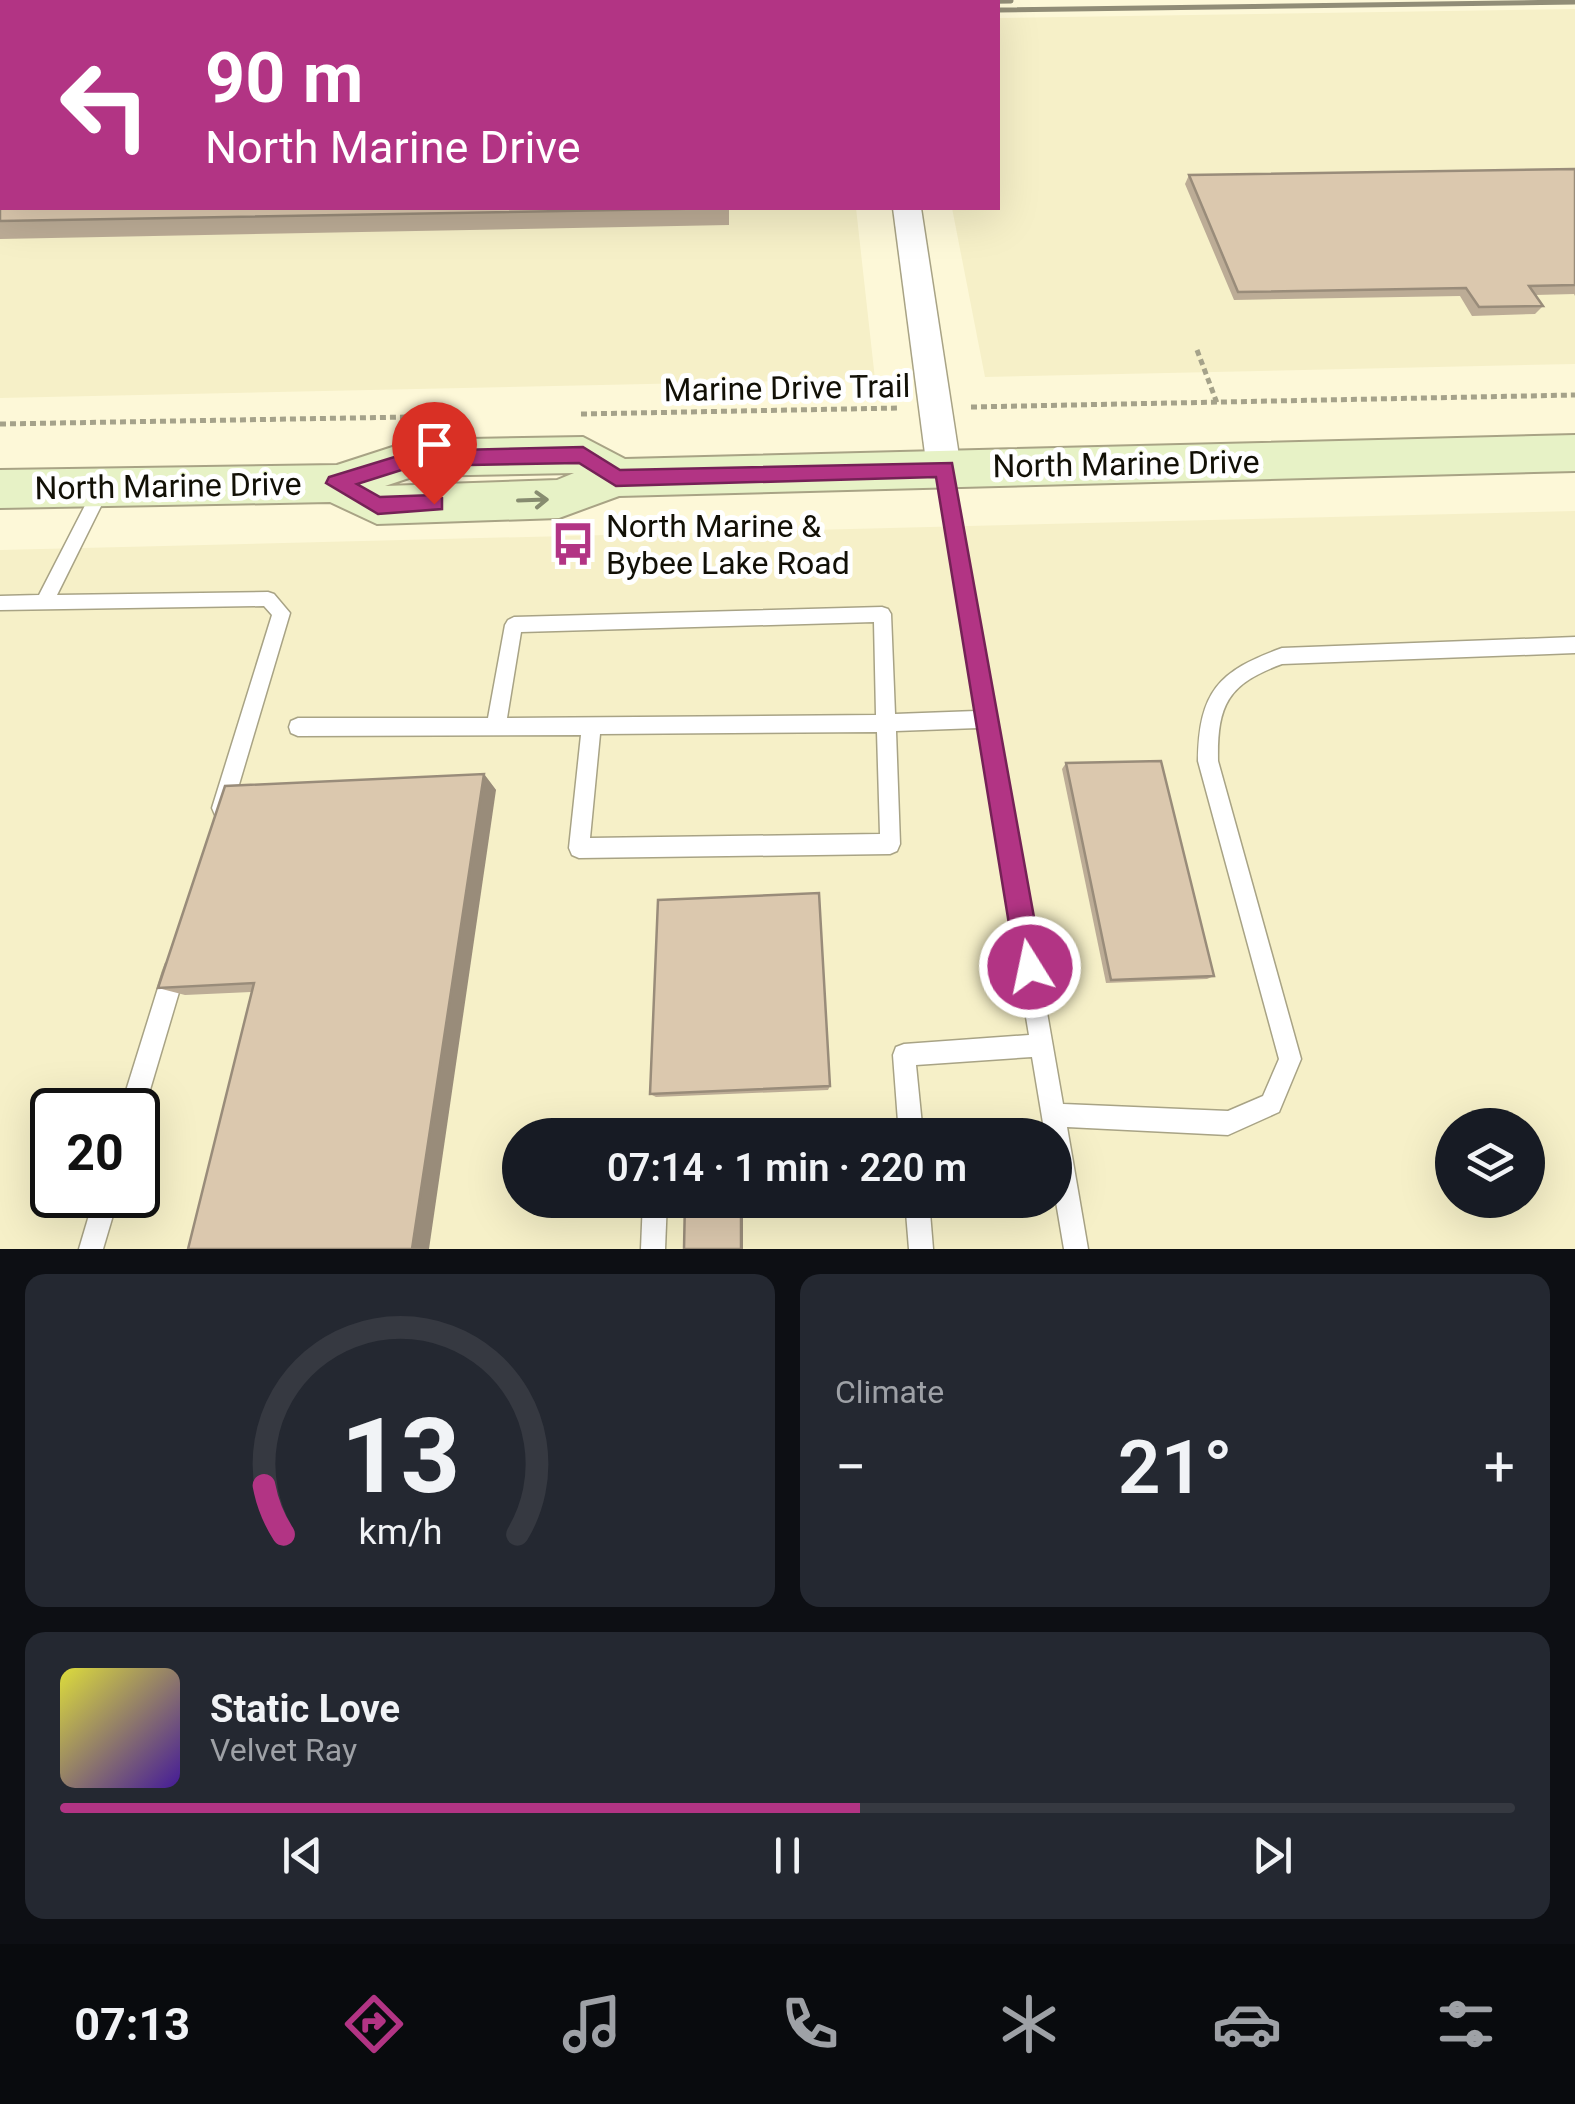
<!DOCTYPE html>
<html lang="en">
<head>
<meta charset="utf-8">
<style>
  :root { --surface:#171b24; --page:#242831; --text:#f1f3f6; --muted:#9ea1a6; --line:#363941; --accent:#b23484 }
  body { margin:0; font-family:Roboto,sans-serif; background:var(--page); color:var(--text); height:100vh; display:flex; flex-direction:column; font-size:38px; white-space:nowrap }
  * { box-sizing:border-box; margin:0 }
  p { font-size:32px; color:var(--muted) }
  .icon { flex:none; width:55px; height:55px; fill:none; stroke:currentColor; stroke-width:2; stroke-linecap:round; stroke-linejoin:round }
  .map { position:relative; height:1249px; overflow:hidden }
  .drawer { display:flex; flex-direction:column; gap:25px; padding:25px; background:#0d0f14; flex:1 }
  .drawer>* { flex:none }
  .hud { position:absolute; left:0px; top:0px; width:1000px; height:210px; box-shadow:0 10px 40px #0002; background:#b23484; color:#fff; overflow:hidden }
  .fabs { position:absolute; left:1435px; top:1108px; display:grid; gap:20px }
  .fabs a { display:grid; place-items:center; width:110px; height:110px; border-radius:50%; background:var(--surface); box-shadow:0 10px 40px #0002; font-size:50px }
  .speed { position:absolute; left:30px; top:1088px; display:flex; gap:20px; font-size:50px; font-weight:700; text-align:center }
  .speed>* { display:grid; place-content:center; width:130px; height:130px; border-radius:50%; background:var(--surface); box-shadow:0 10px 40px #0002; line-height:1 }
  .speed .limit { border:5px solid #111; border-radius:15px; background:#fff; color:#111 }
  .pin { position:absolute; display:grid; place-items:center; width:85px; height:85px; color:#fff; margin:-102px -42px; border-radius:50% 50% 50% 0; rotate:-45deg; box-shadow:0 0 10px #0007 }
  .pin .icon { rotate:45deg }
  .me { position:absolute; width:110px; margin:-55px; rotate:350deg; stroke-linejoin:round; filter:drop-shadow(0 0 8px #0008) }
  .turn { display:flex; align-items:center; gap:35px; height:210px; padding:0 40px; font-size:45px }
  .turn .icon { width:130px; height:130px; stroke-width:2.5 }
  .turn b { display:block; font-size:70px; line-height:85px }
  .big { font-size:75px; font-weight:600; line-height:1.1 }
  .drawer .widget { flex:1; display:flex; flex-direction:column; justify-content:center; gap:15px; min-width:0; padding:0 35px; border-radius:20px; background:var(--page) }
  .drawer .dial { align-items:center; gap:0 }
  .dial svg { height:260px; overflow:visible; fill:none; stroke:var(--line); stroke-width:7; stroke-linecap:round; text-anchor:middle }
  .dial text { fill:var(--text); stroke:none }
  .song { display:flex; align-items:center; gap:30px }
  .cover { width:120px; height:120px; border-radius:15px; background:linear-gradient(135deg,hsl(60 70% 55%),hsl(260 70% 35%)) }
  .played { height:10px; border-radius:5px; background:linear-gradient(90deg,var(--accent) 55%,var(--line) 55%) }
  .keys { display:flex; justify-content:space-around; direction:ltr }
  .heat { display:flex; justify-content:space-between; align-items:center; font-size:55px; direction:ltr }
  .drawer .tiles { flex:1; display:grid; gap:25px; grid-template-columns:1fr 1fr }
  .widget:last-child { grid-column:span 2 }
  .trip { position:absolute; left:502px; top:1118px; width:570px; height:100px; border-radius:50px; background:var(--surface); box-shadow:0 10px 40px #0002; font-weight:600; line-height:100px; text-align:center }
  .dock { display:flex; height:160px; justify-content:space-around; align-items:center; background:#090b0e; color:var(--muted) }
  .dock .icon { width:70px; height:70px }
  .dock .active { color:var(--accent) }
  .dock b { font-size:45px; color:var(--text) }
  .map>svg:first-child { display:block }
  .built { fill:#f6f0c8; fill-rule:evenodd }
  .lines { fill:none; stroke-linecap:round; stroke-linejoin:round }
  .lane-casing { stroke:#a8a385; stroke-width:3 }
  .street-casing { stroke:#a8a385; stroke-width:3 }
  .secondary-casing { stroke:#a8a385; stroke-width:4 }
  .path { stroke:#a5a28a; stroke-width:5; stroke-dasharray:6 4; stroke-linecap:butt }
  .lane { fill:#fff; fill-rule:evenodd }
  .street { fill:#fff; fill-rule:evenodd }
  .secondary { fill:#e7f2c6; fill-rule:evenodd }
  .rail { stroke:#918d77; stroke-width:5 }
  .wall { fill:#bcac96 }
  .shaded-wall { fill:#998c7a }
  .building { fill:#dbc8ae; stroke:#998c7a; stroke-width:2.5 }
  .oneway { stroke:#878c70 }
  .route { fill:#b23484; stroke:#742256; stroke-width:2.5 }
  .labels { text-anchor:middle; stroke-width:10; stroke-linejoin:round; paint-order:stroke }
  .street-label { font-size:32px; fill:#121006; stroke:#fff }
  .poi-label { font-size:32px; fill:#121006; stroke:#fff; text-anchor:start }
</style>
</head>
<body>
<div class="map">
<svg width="1575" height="1249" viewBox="0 0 1575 1249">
  <rect width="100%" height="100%" fill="#fdf8d8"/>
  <!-- built -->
  <g class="built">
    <polygon points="1575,9 1575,364 985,377 952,208 998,208 998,18"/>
    <polygon points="0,33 2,208 856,208 875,379 0,398"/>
    <path d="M1575,511V1249H0V550ZM52,1110H138V1195H52ZM1452,1125H1528V1200H1452ZM520,1135H1055V1200H520Z"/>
  </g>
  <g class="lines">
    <!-- lane casing -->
    <g class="lane-casing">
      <g id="lane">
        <rect x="870" y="0" width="10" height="2"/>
        <path d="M944,463L952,469L1063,1104L1228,1111L1263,1096L1279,1059L1198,761C1199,692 1218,671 1282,648L1575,637V653L1282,664C1228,684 1217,704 1218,761L1301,1059L1279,1112L1228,1135L1067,1127L1088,1249H1064L1055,1196V1135H1045L1032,1057L916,1065L923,1135H899L893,1055L896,1047L904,1044L1029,1035L978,728L896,731L900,844L897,851L890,854L579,858L572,855L569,848L581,735L298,736L291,733L289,727L291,721L298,718H488L505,625L508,620L514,617L882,607L888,609L891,614L895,714L976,711L936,469ZM874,622L876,715L507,718L521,632ZM877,732L880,834L590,838L600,734Z"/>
        <polygon points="102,482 110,488 57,595 268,592 274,594 290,613 232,808 229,815 222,817 215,815 212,808 272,615 264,606 0,610 0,596 39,595 96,484"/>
        <polygon points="174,961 182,964 185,972 144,1110 138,1119 138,1110 120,1110 163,972 166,964"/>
        <polygon points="95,1195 119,1195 103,1249 79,1249"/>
        <polygon points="643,1200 667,1200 665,1249 641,1249"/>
        <polygon points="905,1200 929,1200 933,1249 909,1249"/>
      </g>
    </g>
    <!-- street casing -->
    <g class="street-casing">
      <polygon id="street" points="893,208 921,208 961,469 956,478 944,482 932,478 927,469"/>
    </g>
    <!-- secondary casing -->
    <g class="secondary-casing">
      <path id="secondary" d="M1575,435V471L619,496L559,518L377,524L330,502L0,508V470L337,465L414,440L583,437L625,459ZM574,473L557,480L385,486L415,476Z"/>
    </g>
    <!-- path -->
    <g class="path">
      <polyline points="1197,350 1217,403"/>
      <polyline points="971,407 1575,395"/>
      <polyline points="581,414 899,408"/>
      <polyline points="0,424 409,417"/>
    </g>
    <!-- lane -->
    <use href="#lane" class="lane"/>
    <!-- street -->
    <use href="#street" class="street"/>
    <!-- secondary -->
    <use href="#secondary" class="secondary"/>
    <!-- rail -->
    <g class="rail">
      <polyline points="951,2 1011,1"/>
      <polyline points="998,10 1575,2"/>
    </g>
  </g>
  <!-- wall -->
  <g class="wall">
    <polygon points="0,29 2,208 729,208 729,225 0,239"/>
    <polygon points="1575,169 1575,296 1574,294 1535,295 1543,306 1535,314 1472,316 1460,296 1234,300 1185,184 1189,175"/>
    <polygon points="1066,763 1214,976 1207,979 1106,983 1062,769"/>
    <polygon points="484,774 496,790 251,992 185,995 158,988"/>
    <polygon points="830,1086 828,1090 656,1097 650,1094"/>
  </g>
  <!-- shaded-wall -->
  <g class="shaded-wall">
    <polygon points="484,774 496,790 429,1249 412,1249"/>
    <rect x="741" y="1200" width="2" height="49"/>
  </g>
  <!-- building -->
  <g class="building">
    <polygon points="0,29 2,29 2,208 728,208 0,221"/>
    <polygon points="1575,169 1575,285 1529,286 1543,306 1479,307 1466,288 1238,292 1189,175"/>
    <polygon points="1161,761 1214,976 1111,980 1066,763"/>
    <polygon points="484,774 412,1249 188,1249 254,983 158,988 225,786"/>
    <polygon points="819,893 830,1086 650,1094 658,900"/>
    <polygon points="685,1200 741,1200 741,1249 684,1249"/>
  </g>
  <!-- one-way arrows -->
  <defs><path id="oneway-shaft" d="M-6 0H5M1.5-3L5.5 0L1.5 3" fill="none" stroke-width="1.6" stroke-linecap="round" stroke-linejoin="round" transform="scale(2.5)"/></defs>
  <use class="oneway" href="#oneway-shaft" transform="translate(533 500) rotate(-2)"/>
  <!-- route -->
  <polygon class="route" points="583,447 620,470 952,463 1043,967 1039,977 1030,981 1020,977 1016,967 936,477 616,486 579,463 414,466 357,484 380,497 434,495 442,498 442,509 378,514 326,483 329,477 414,451"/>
  <!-- icons -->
  <defs>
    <g id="bus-bare" transform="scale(3.45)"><path d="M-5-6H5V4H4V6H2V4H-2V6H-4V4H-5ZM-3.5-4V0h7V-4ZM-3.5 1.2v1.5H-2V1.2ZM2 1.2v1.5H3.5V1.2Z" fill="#b23484" stroke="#fff" stroke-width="2.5" paint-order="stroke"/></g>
  </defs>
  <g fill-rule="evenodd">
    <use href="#bus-bare" x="573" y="544"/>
  </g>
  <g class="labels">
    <!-- street labels -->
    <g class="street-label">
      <text transform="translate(787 388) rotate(-1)" y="11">Marine Drive Trail</text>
      <text transform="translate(1126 464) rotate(-1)" y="11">North Marine Drive</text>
      <text transform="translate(168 486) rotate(-1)" y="11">North Marine Drive</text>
    </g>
    <!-- poi labels -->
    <g class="poi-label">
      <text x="606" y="537">North Marine &amp;<tspan x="606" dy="37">Bybee Lake Road</tspan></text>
    </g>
  </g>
</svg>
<div class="fabs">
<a><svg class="icon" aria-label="layers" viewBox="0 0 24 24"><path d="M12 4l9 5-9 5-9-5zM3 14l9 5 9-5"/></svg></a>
</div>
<div class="speed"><div class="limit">20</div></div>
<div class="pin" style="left:434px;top:504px;background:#d93025"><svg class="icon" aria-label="arrive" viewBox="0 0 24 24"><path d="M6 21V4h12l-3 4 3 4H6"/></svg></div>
<svg class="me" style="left:1030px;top:967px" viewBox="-20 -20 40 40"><circle r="17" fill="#b23484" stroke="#fff" stroke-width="3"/><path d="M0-11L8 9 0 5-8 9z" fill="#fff"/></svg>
<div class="trip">07:14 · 1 min · 220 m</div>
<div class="hud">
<div class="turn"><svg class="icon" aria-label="left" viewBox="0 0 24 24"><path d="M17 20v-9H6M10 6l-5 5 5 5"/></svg><div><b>90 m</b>North Marine Drive</div></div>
</div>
</div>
<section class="drawer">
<div class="tiles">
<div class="widget dial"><svg viewBox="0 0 100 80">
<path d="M14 69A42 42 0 1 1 86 69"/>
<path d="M14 69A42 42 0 0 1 8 54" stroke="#b23484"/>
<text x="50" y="56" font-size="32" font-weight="700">13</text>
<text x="50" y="72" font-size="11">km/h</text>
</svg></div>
<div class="widget"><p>Climate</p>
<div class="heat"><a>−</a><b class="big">21°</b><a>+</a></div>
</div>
<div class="widget">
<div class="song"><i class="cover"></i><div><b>Static Love</b><p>Velvet Ray</p></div></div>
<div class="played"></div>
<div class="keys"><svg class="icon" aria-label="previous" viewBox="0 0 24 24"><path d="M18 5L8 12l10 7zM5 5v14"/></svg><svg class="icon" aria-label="pause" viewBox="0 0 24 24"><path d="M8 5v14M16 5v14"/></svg><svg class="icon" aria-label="next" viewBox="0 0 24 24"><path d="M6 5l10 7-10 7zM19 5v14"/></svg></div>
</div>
</div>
</section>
<nav class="dock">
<b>07:13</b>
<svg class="icon active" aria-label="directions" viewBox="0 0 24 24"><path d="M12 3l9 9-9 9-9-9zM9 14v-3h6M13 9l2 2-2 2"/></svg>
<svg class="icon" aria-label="music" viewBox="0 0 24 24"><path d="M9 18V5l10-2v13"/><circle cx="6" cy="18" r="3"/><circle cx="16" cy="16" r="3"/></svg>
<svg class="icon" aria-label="phone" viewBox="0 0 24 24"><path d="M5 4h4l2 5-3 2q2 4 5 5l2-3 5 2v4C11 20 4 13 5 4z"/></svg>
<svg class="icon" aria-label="climate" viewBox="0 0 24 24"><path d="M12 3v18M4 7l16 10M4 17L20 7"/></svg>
<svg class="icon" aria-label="car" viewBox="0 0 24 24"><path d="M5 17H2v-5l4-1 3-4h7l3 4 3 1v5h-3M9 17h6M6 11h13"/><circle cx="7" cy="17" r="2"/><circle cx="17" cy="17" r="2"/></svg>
<svg class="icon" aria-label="filters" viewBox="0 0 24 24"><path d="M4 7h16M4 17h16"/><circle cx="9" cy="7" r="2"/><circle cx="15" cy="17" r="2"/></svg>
</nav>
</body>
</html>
